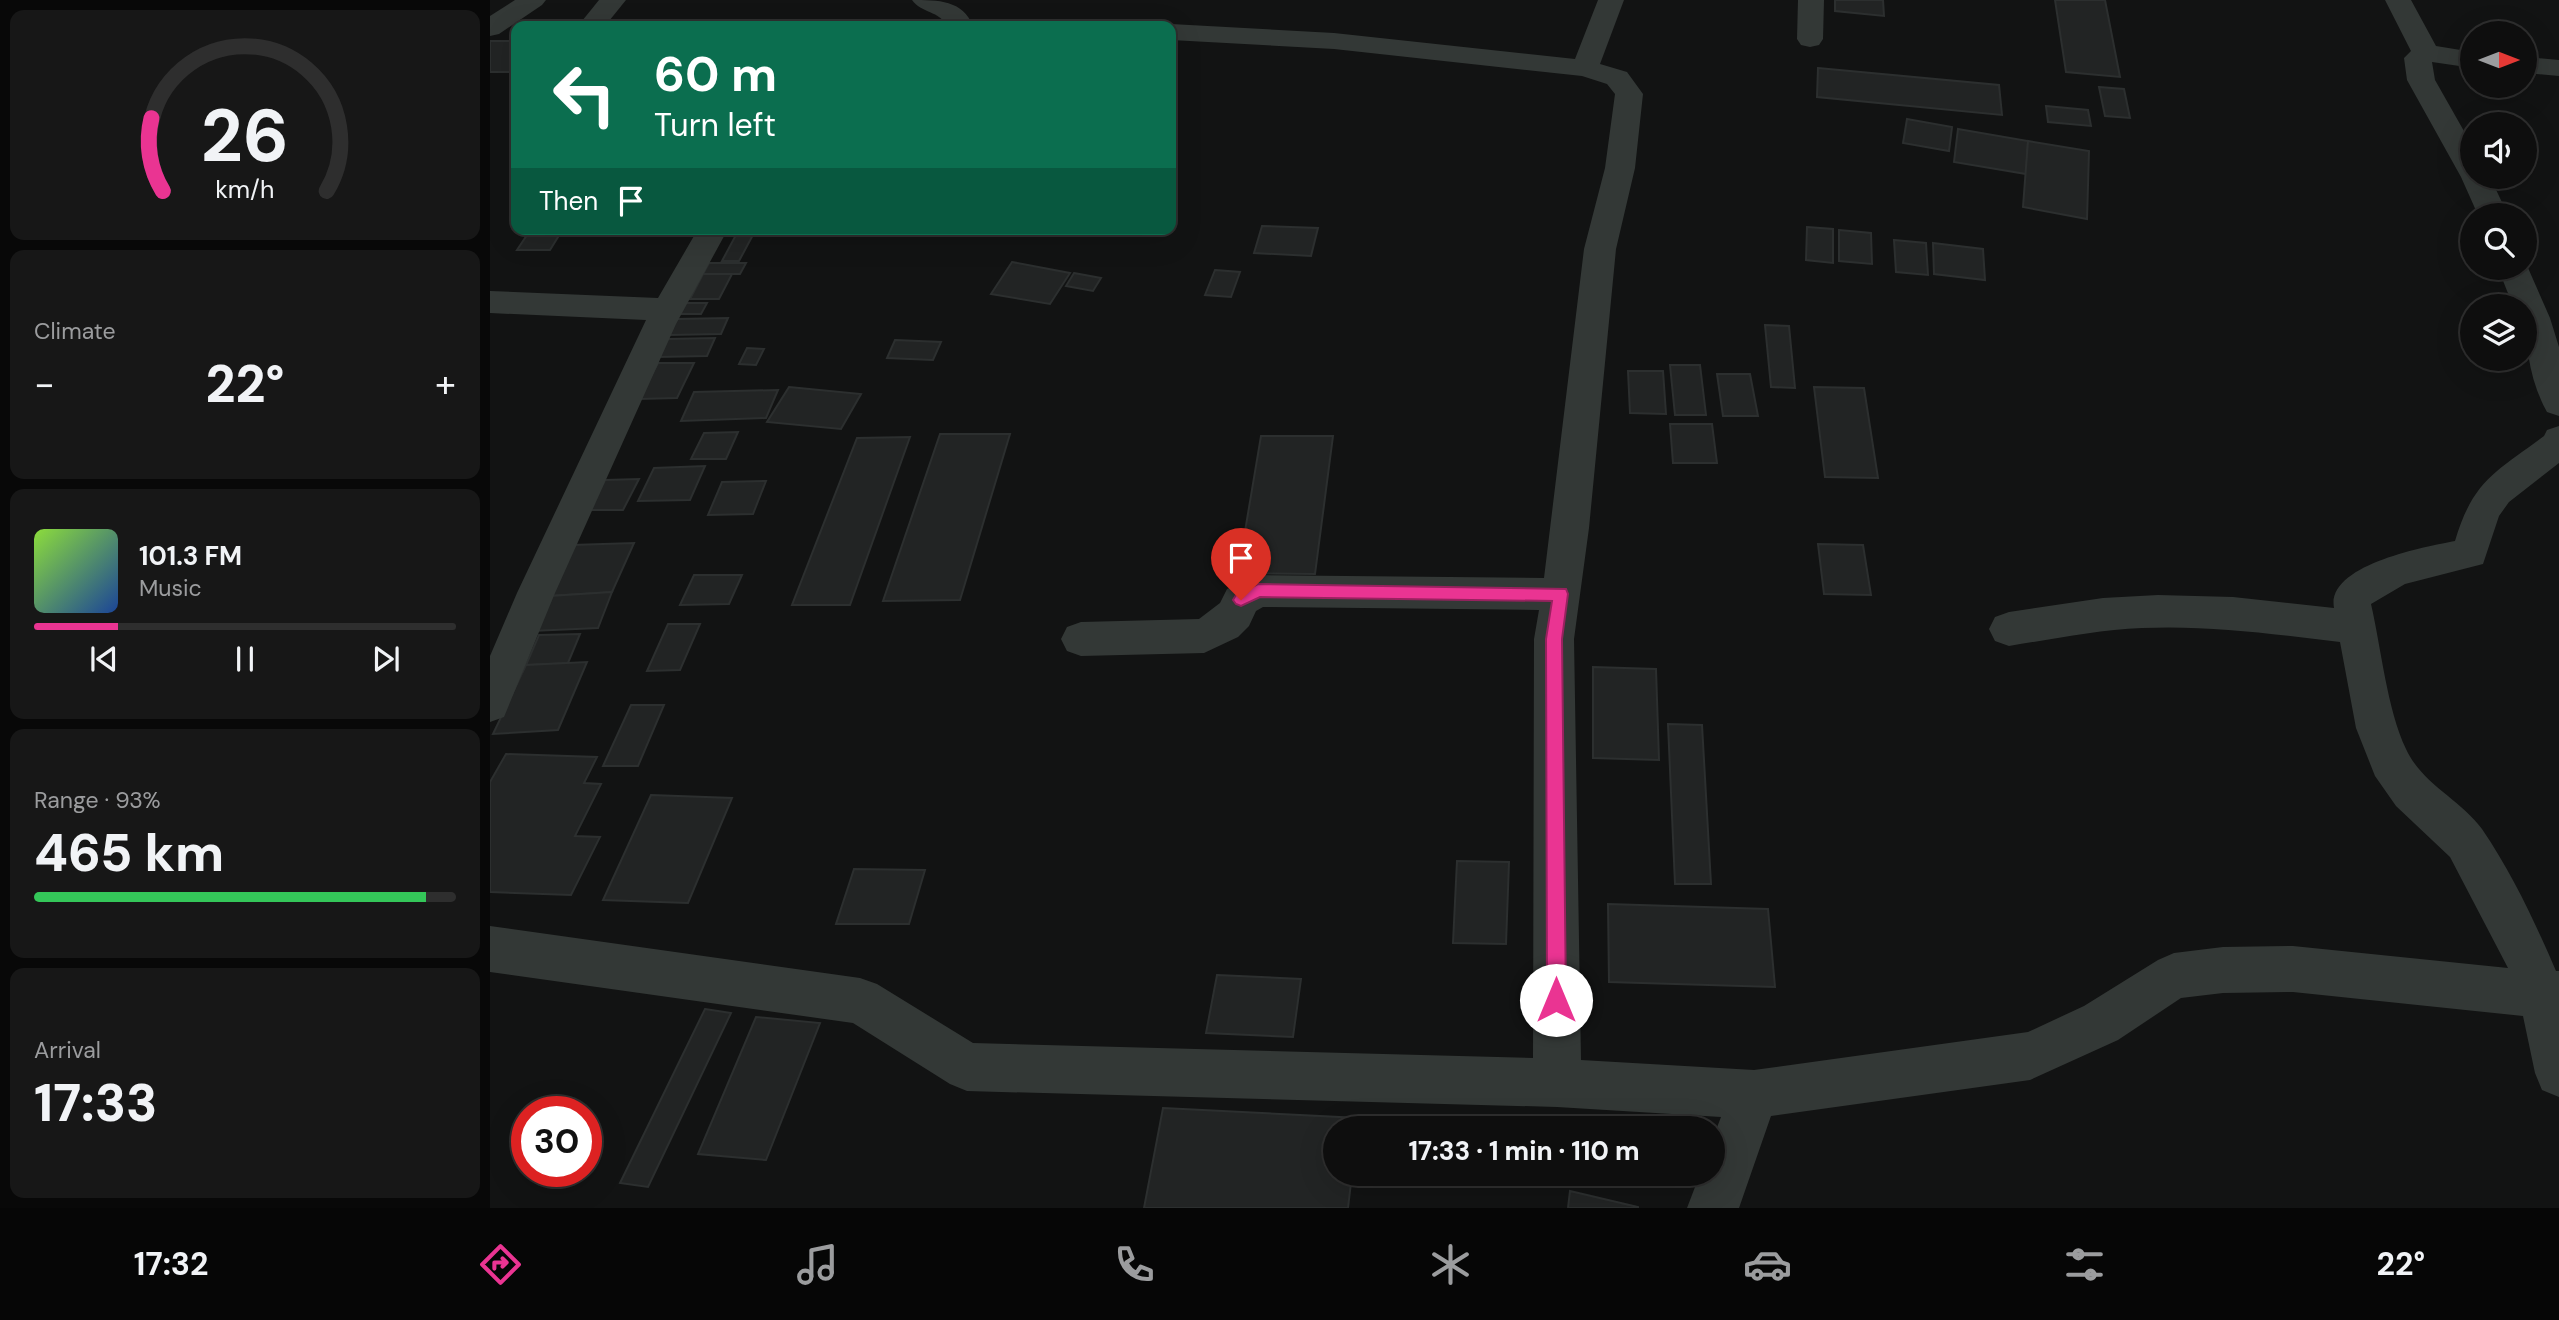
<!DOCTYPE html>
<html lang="en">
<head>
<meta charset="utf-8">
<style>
  :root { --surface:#0e0e0e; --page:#171717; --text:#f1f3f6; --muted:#9b9c9e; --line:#2e2e2e; --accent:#ea3492 }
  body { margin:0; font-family:"DM Sans",sans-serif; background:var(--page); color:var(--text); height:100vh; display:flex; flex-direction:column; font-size:26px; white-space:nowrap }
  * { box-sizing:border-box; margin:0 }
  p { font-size:23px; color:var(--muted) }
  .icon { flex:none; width:38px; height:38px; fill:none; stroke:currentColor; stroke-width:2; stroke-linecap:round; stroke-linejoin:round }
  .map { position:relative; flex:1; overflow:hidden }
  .sheet { display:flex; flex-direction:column; gap:10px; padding:10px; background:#080808; width:490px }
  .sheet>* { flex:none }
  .top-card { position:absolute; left:21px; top:21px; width:665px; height:214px; border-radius:14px; box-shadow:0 7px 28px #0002,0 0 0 2px var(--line); background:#0b6e4f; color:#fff; overflow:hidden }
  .needle { width:46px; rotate:90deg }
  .tools { position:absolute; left:1970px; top:21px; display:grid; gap:14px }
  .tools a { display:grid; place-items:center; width:77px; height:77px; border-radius:50%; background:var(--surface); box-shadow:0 7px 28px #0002,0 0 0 2px var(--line); font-size:35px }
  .speed { position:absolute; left:21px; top:1096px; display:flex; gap:14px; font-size:35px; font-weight:700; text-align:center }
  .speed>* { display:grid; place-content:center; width:91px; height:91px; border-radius:50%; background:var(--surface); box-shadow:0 7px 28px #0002,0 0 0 2px var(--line); line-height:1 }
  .speed .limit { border:10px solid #d22; background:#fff; color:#111 }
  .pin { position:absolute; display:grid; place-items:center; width:60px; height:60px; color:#fff; margin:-72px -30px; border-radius:50% 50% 50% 0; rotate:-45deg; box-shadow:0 0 7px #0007 }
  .pin .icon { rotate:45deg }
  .me { position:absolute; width:77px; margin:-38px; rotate:0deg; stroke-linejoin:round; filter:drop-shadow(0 0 5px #0008) }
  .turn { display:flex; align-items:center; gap:24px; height:147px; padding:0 28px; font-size:32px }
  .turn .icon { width:91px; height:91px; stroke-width:2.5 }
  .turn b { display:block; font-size:49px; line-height:60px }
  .then { display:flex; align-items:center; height:66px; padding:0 28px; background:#0003; gap:14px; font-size:26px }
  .big { font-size:52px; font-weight:800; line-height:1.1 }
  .sheet .card { flex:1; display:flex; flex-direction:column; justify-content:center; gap:10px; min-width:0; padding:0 24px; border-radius:14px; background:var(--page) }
  .sheet .dial { align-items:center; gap:0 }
  .dial svg { height:182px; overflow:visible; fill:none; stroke:var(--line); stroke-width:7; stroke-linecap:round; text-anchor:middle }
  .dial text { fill:var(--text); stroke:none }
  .song { display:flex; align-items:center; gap:21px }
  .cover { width:84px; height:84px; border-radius:10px; background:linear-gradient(135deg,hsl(90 70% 55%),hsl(220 70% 35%)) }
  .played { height:7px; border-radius:4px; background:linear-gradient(90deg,var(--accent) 20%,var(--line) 20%) }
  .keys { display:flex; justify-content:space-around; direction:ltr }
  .heat { display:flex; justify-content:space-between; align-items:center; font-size:38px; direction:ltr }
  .charge { height:10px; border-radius:5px; background:linear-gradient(90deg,#34c759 93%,var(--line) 0) }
  .trip { position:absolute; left:833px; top:1116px; width:402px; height:70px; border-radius:35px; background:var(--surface); box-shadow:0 7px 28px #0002,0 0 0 2px var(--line); font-weight:800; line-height:70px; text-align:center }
  .tabs { display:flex; height:112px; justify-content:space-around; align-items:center; background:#060606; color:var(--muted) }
  .tabs .icon { width:49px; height:49px }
  .tabs .current { color:var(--accent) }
  .tabs b { font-size:32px; color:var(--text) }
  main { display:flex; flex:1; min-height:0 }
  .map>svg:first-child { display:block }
  .building { fill:#222424; stroke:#2c2f2f; stroke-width:2 }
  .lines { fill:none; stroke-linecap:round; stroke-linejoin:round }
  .minor { fill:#333836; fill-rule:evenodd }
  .route { fill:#ea3492; stroke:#98225f; stroke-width:2 }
</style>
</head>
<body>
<main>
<section class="sheet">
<div class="card dial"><svg viewBox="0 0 100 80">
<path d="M14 69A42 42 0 1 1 86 69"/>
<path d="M14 69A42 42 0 0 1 9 37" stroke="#ea3492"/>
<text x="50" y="56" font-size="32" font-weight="700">26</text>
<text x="50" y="72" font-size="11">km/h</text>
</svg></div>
<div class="card"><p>Climate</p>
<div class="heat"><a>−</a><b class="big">22°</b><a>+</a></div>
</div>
<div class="card">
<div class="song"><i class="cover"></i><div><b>101.3 FM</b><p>Music</p></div></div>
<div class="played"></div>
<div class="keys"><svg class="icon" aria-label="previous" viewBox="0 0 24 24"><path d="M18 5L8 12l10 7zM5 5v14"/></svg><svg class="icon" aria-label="pause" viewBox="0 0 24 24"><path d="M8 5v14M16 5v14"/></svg><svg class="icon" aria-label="next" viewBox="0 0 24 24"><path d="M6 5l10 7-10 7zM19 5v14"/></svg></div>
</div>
<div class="card"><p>Range · 93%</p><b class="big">465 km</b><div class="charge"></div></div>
<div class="card"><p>Arrival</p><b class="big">17:33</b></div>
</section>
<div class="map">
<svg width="2069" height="1208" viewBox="0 0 2069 1208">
  <rect width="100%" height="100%" fill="#121313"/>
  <!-- building -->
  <g class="building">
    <polygon points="1345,0 1393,0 1394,16 1345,11"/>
    <polygon points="1565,0 1615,0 1630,77 1576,72"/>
    <rect x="0" y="41" width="26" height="31"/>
    <polygon points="1328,68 1509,85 1512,115 1327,97"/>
    <polygon points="1609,87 1634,89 1640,118 1615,116"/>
    <polygon points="1556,106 1598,110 1601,126 1558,122"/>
    <polygon points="1417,119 1462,127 1459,151 1413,143"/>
    <polygon points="1468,129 1538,141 1536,174 1464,162"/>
    <polygon points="1538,141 1599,151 1597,219 1533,207"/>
    <polygon points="772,226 828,228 821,256 764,253"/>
    <polygon points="1317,227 1343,229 1343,263 1316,260"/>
    <polygon points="41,229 73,229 60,250 27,250"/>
    <polygon points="1349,230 1381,233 1382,264 1349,261"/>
    <polygon points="247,233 264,233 249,261 232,261"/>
    <polygon points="1404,240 1436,243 1438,275 1406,272"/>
    <polygon points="1443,243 1493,249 1495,280 1444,274"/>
    <polygon points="522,262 580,273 560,304 501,294"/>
    <polygon points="219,263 256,263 250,274 213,274"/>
    <polygon points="725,270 750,272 741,297 715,295"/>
    <polygon points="584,273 611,278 603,291 576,286"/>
    <polygon points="213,274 242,274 229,299 200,299"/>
    <polygon points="195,303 217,303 211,314 190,314"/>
    <polygon points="238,318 231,334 179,335 187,319"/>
    <polygon points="1275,325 1299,326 1305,388 1281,387"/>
    <polygon points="225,338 217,356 168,357 177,339"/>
    <polygon points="405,340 451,342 443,360 397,358"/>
    <polygon points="257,348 274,349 266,365 249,364"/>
    <polygon points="168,363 204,363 187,398 149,399"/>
    <polygon points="1180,365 1210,365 1216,415 1185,415"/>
    <polygon points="1138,371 1173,371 1176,414 1140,413"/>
    <polygon points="1227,374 1260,374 1268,416 1233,416"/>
    <polygon points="299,387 371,394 351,429 277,422"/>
    <polygon points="1324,387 1374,388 1388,478 1335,477"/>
    <polygon points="288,390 276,418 191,421 204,392"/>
    <polygon points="1180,424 1222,424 1227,463 1183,463"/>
    <polygon points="248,432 236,459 201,459 214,433"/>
    <polygon points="450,434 520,434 470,600 393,601"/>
    <polygon points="771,436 843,436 825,574 748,573"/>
    <polygon points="420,437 360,605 302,605 367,438"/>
    <polygon points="215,466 200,500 148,501 164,468"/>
    <polygon points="149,479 133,510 99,510 115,480"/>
    <polygon points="276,481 263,514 218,515 232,482"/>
    <polygon points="144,543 122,592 59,596 82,545"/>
    <polygon points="1328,544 1373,545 1381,595 1334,594"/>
    <polygon points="204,575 252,575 239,604 190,605"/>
    <polygon points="122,592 108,628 42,631 59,596"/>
    <polygon points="178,624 210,624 190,670 157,671"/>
    <polygon points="90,634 78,663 36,665 49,635"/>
    <polygon points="97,662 68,730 3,734 36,665"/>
    <polygon points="1103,667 1166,669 1169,760 1103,758"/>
    <polygon points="141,705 174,705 148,766 113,766"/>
    <polygon points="1178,724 1212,725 1221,884 1185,884"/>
    <polygon points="16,754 107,757 94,783 111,784 85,836 110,837 81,895 0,892 0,782"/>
    <polygon points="161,795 242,798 198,903 113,900"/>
    <polygon points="967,861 1019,862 1016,944 963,943"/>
    <polygon points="364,869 435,870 419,924 346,924"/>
    <polygon points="1118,904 1278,909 1285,987 1119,982"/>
    <polygon points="727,975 811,979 803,1037 716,1033"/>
    <polygon points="215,1009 241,1013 158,1187 130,1183"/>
    <polygon points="266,1017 330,1023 276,1160 208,1154"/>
    <polygon points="673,1108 869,1118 867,1129 845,1129 845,1174 862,1174 858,1208 654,1208"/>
    <polygon points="1080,1191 1148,1207 1148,1208 1078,1208"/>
  </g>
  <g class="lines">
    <!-- minor -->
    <g class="minor">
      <polygon points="25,0 56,0 52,5 9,34 0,36 0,16"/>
      <polygon points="109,0 136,0 115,26 88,26"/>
      <path d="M422,0C448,0 473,0 483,26H457C450,11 431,13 422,0Z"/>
      <path d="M1108,0H1134L1110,64L1137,72L1153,94L1145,168L1126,249L1099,528L1084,639L1091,1060L1264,1070L1538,1032L1594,1006L1668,960L1684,953L1733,947L1803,946L2018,968L1960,857L1906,806L1885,776L1866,728L1850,642C1784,634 1718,625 1652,628C1607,630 1563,639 1519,646L1505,641L1499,629L1505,617L1519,612L1613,598L1668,595L1743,597L1844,608C1836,565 1934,547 1965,541C1983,480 2006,472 2054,436L2057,430L2069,426V463L2019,502L2009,516L1993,564L1915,584L1881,604C1891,647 1897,709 1916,749C1932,784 1970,799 1992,829C2022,873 2045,922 2066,971H2069V1097L2052,1090L2045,1073L2033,1016L1803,992L1733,993L1691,998L1628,1040L1540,1080L1281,1116L1249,1208H1197L1210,1174H1223V1138L1231,1117L1067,1107L477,1091L460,1084L363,1023L0,972V926L370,978L387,984L483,1043L1043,1058L1044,639L1049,610L773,607L766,611L759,626L748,637L714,653L591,656L577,651L571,639L577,627L591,622L709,619L730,603L737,589L768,575L1054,578L1094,249L1115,168L1125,94L1117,84L1092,76L844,49L681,40V26H672L681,24L844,33L1085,59Z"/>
      <polygon points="1308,0 1334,0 1333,39 1329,45 1320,47 1311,45 1307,39"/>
      <polygon points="1895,0 1921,0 1946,46 1983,52 1983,68 1942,62 1945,80 1983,147 1983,177 2000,177 2018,215 1988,215 1971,177 1917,80 1914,58 1921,51"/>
      <polygon points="2035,57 2069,60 2069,76 2035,73"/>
      <polygon points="208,229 238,229 186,324 65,593 14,717 0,722 0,656 27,593 156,320 0,313 0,291 168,298"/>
      <path d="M2035,261L2060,318L2069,347V416L2057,412C2039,380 2035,342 2035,306H2023L2008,268H2035Z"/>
    </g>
  </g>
  <!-- route -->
  <polygon class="route" points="768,584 1076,589 1078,594 1072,639 1076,1000 1073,1007 1066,1010 1059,1007 1057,1000 1056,639 1062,601 770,597 751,606 746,604 743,600 746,595"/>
</svg>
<div class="tools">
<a><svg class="needle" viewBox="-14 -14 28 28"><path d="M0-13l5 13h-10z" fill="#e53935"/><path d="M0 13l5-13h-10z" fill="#9b9c9e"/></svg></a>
<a><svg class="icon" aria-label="sound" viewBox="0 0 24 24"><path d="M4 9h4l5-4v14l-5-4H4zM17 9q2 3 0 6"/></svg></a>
<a><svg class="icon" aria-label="search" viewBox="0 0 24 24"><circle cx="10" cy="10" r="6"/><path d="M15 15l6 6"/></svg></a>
<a><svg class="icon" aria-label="layers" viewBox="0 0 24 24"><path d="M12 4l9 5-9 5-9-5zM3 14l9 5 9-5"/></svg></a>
</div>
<div class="speed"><div class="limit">30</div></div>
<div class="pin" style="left:751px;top:600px;background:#d93025"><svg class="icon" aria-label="arrive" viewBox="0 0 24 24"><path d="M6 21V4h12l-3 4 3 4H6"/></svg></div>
<svg class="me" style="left:1066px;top:1000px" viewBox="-20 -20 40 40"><circle r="19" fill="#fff"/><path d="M0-13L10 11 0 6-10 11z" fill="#ea3492"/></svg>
<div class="trip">17:33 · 1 min · 110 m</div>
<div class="top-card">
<div class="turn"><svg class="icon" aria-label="left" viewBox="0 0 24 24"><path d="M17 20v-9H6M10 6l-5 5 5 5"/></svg><div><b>60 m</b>Turn left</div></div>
<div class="then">Then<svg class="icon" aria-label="arrive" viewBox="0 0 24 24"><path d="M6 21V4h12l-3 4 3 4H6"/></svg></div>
</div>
</div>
</main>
<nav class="tabs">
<b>17:32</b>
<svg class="icon current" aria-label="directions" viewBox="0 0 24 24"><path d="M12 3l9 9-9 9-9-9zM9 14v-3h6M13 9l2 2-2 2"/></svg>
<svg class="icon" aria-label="music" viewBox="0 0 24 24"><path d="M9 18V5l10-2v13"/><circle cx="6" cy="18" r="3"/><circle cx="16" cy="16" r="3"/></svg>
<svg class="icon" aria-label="phone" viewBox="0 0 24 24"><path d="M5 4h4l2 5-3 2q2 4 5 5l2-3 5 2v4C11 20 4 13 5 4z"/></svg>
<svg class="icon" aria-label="climate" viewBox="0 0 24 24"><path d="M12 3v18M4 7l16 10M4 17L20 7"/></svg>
<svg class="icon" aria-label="car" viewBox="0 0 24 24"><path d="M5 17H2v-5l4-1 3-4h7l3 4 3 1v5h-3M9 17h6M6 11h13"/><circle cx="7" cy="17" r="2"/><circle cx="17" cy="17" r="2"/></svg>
<svg class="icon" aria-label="filters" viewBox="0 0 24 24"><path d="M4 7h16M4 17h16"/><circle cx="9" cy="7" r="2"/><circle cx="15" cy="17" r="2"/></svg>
<b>22°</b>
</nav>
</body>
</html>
